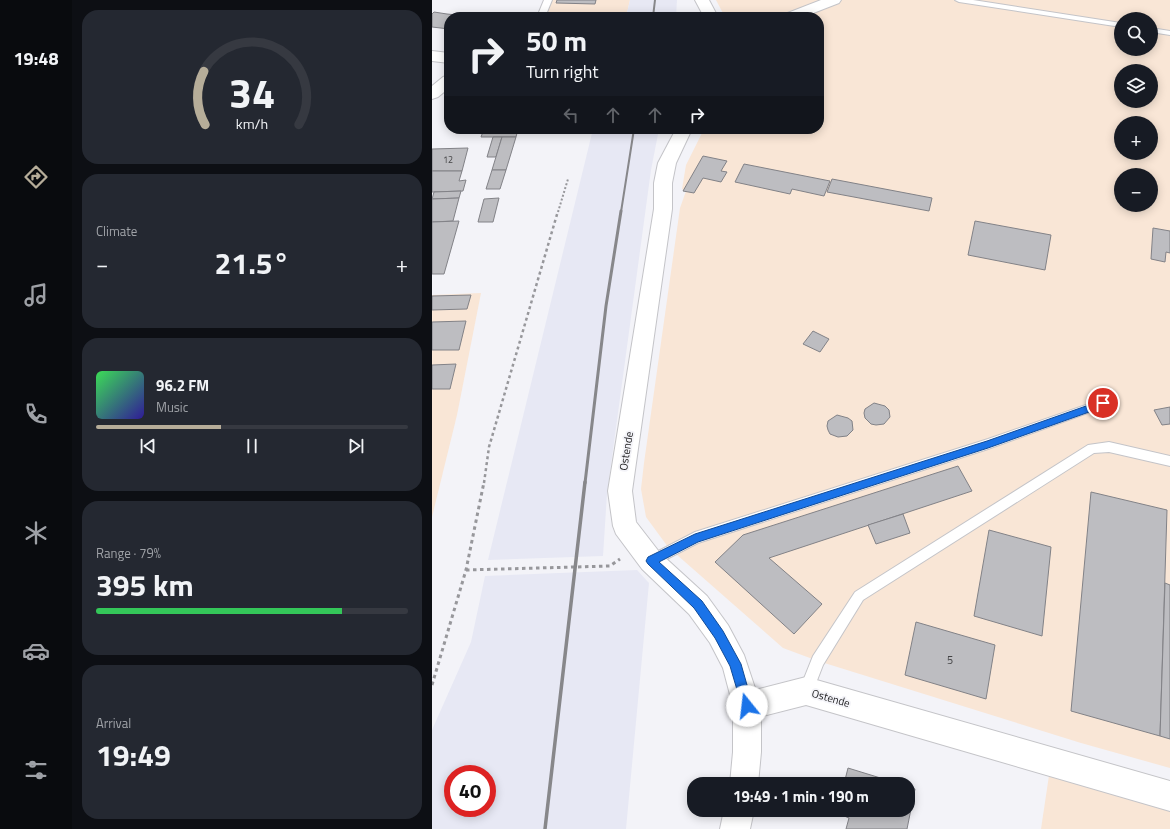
<!DOCTYPE html>
<html lang="en">
<head>
<meta charset="utf-8">
<style>
  :root { --surface:#171b24; --page:#242831; --text:#f1f3f6; --muted:#9ea1a6; --line:#363941; --accent:#b6ad99 }
  body { margin:0; font-family:"Titillium Web",sans-serif; background:var(--page); color:var(--text); height:100vh; display:flex; flex-direction:column; font-size:15px; white-space:nowrap }
  * { box-sizing:border-box; margin:0 }
  p { font-size:13px; color:var(--muted) }
  .icon { flex:none; width:22px; height:22px; fill:none; stroke:currentColor; stroke-width:2; stroke-linecap:round; stroke-linejoin:round }
  .map { position:relative; flex:1; overflow:hidden }
  .side { display:flex; flex-direction:column; gap:10px; padding:10px; background:#0d0f14; width:360px }
  .side>* { flex:none }
  .guide { position:absolute; left:12px; top:12px; width:380px; height:122px; border-radius:16px; box-shadow:0 2px 10px #0003; background:#171b24; color:var(--text); overflow:hidden }
  .controls { position:absolute; left:682px; top:12px; display:grid; gap:8px }
  .controls a { display:grid; place-items:center; width:44px; height:44px; border-radius:50%; background:var(--surface); box-shadow:0 2px 10px #0003; font-size:20px }
  .speed { position:absolute; left:12px; top:765px; display:flex; gap:8px; font-size:20px; font-weight:700; text-align:center }
  .speed>* { display:grid; place-content:center; width:52px; height:52px; border-radius:50%; background:var(--surface); box-shadow:0 2px 10px #0003; line-height:1 }
  .speed .limit { border:6px solid #d22; background:#fff; color:#111 }
  .pin { position:absolute; display:grid; place-items:center; width:34px; height:34px; color:#fff; margin:-17px; border:2px solid #fff; border-radius:50%; box-shadow:0 1px 4px #0007 }
  .me { position:absolute; width:44px; margin:-22px; rotate:344deg; stroke-linejoin:round; filter:drop-shadow(0 0 3px #0008) }
  .turn { display:flex; align-items:center; gap:14px; height:84px; padding:0 16px; font-size:18px }
  .turn .icon { width:52px; height:52px; stroke-width:2.5 }
  .turn b { display:block; font-size:28px; line-height:34px }
  .lanes { display:flex; align-items:center; height:38px; padding:0 16px; background:#0003; justify-content:center; gap:20px; direction:ltr }
  .lanes .off { opacity:.35 }
  .big { font-size:30px; font-weight:700; line-height:1.1 }
  .side .widget { flex:1; display:flex; flex-direction:column; justify-content:center; gap:6px; min-width:0; padding:0 14px; border-radius:16px; background:var(--page) }
  .side .dial { align-items:center; gap:0 }
  .dial svg { height:104px; overflow:visible; fill:none; stroke:var(--line); stroke-width:7; stroke-linecap:round; text-anchor:middle }
  .dial text { fill:var(--text); stroke:none }
  .song { display:flex; align-items:center; gap:12px }
  .cover { width:48px; height:48px; border-radius:6px; background:linear-gradient(135deg,hsl(130 70% 55%),hsl(250 70% 35%)) }
  .played { height:4px; border-radius:2px; background:linear-gradient(90deg,var(--accent) 40%,var(--line) 40%) }
  .keys { display:flex; justify-content:space-around; direction:ltr }
  .heat { display:flex; justify-content:space-between; align-items:center; font-size:22px; direction:ltr }
  .charge { height:6px; border-radius:3px; background:linear-gradient(90deg,#34c759 79%,var(--line) 0) }
  .trip { position:absolute; left:255px; top:777px; width:228px; height:40px; border-radius:16px; background:var(--surface); box-shadow:0 2px 10px #0003; font-weight:700; line-height:40px; text-align:center }
  main { display:flex; flex:1; min-height:0 }
  .dock { display:flex; flex-direction:column; width:72px; justify-content:space-around; align-items:center; background:#090b0e; color:var(--muted) }
  .dock .icon { width:28px; height:28px }
  .dock .active { color:var(--accent) }
  .dock b { font-size:18px; color:var(--text) }
  .map>svg:first-child { display:block }
  .commercial { fill:#f9e6d6; fill-rule:evenodd }
  .built { fill:#e7e8f4; fill-rule:evenodd }
  .building { fill:#bdbdc1; stroke:#828287 }
  .lines { fill:none; stroke-linecap:round; stroke-linejoin:round }
  .lane-casing { stroke:#c4c4c8; stroke-width:2 }
  .street-casing { stroke:#c4c4c8; stroke-width:2 }
  .secondary-casing { stroke:#c4c4c8; stroke-width:2 }
  .path-far2 { stroke:#97979b; stroke-width:2; stroke-dasharray:2 2; stroke-linecap:butt }
  .path-far1 { stroke:#97979b; stroke-width:2.5; stroke-dasharray:3 3; stroke-linecap:butt }
  .path { stroke:#97979b; stroke-width:3; stroke-dasharray:3.5 3.5; stroke-linecap:butt }
  .lane { fill:#fff; fill-rule:evenodd }
  .street { fill:#fff; fill-rule:evenodd }
  .secondary { fill:#fff; fill-rule:evenodd }
  .rail-far2 { stroke:#87878a; stroke-width:2 }
  .rail-far1 { stroke:#87878a; stroke-width:3 }
  .rail { stroke:#87878a; stroke-width:3.5 }
  .route { fill:#1a73e8; stroke:#114b97 }
  .labels { text-anchor:middle; stroke-width:3.5; stroke-linejoin:round; paint-order:stroke }
  .number-label { font-size:9px; fill:#434345 }
  .street-label { font-size:11px; fill:#1a1a1c; stroke:#f3f3f8 }
  .near-number-label { font-size:11px; fill:#434345 }
</style>
</head>
<body>
<main>
<nav class="dock">
<b>19:48</b>
<svg class="icon active" aria-label="directions" viewBox="0 0 24 24"><path d="M12 3l9 9-9 9-9-9zM9 14v-3h6M13 9l2 2-2 2"/></svg>
<svg class="icon" aria-label="music" viewBox="0 0 24 24"><path d="M9 18V5l10-2v13"/><circle cx="6" cy="18" r="3"/><circle cx="16" cy="16" r="3"/></svg>
<svg class="icon" aria-label="phone" viewBox="0 0 24 24"><path d="M5 4h4l2 5-3 2q2 4 5 5l2-3 5 2v4C11 20 4 13 5 4z"/></svg>
<svg class="icon" aria-label="climate" viewBox="0 0 24 24"><path d="M12 3v18M4 7l16 10M4 17L20 7"/></svg>
<svg class="icon" aria-label="car" viewBox="0 0 24 24"><path d="M5 17H2v-5l4-1 3-4h7l3 4 3 1v5h-3M9 17h6M6 11h13"/><circle cx="7" cy="17" r="2"/><circle cx="17" cy="17" r="2"/></svg>
<svg class="icon" aria-label="filters" viewBox="0 0 24 24"><path d="M4 7h16M4 17h16"/><circle cx="9" cy="7" r="2"/><circle cx="15" cy="17" r="2"/></svg>
</nav>
<section class="side">
<div class="widget dial"><svg viewBox="0 0 100 80">
<path d="M14 69A42 42 0 1 1 86 69"/>
<path d="M14 69A42 42 0 0 1 13 28" stroke="#b6ad99"/>
<text x="50" y="56" font-size="32" font-weight="700">34</text>
<text x="50" y="72" font-size="11">km/h</text>
</svg></div>
<div class="widget"><p>Climate</p>
<div class="heat"><a>−</a><b class="big">21.5°</b><a>+</a></div>
</div>
<div class="widget">
<div class="song"><i class="cover"></i><div><b>96.2 FM</b><p>Music</p></div></div>
<div class="played"></div>
<div class="keys"><svg class="icon" aria-label="previous" viewBox="0 0 24 24"><path d="M18 5L8 12l10 7zM5 5v14"/></svg><svg class="icon" aria-label="pause" viewBox="0 0 24 24"><path d="M8 5v14M16 5v14"/></svg><svg class="icon" aria-label="next" viewBox="0 0 24 24"><path d="M6 5l10 7-10 7zM19 5v14"/></svg></div>
</div>
<div class="widget"><p>Range · 79%</p><b class="big">395 km</b><div class="charge"></div></div>
<div class="widget"><p>Arrival</p><b class="big">19:49</b></div>
</section>
<div class="map">
<svg width="738" height="829" viewBox="0 0 738 829">
  <rect width="100%" height="100%" fill="#f3f3f8"/>
  <!-- commercial -->
  <g class="commercial">
    <polygon points="118,0 198,0 194,17 111,17"/>
    <path d="M284,0H738V768L649,743L386,661L351,648L236,547L214,517L209,489L212,463L248,208L254,191L250,189L254,165L272,129H387V17H293ZM689,19H719V49H689ZM689,71H719V101H689ZM689,123H719V153H689ZM689,175H719V205H689Z"/>
    <polygon points="49,293 25,415 0,517 0,295"/>
    <polygon points="619,762 738,796 738,829 609,829"/>
  </g>
  <!-- built -->
  <g class="built">
    <polygon points="198,0 245,0 244,17 194,17"/>
    <polygon points="161,129 227,129 219,170 175,494 171,556 56,560"/>
    <path d="M205,570L217,583L194,829H0V730L39,642L53,576ZM21,774H55V808H21Z"/>
  </g>
  <!-- building -->
  <g class="building">
    <polygon points="125,0 164,0 163,4 124,3"/>
    <polygon points="2,12 15,14 44,17 17,17 17,29 0,27 0,14"/>
    <polygon points="124,16 175,17 123,17"/>
    <polygon points="52,129 86,129 84,137 49,137"/>
    <polygon points="61,137 70,137 64,157 55,157"/>
    <polygon points="70,137 84,137 74,170 60,170"/>
    <polygon points="36,148 30,171 0,171 0,149"/>
    <polygon points="271,156 295,161 289,171 295,172 289,182 271,178 262,193 251,191"/>
    <polygon points="312,164 398,181 392,196 360,189 358,194 303,182"/>
    <polygon points="60,170 74,170 68,189 54,189"/>
    <polygon points="0,171 30,171 27,181 34,180 31,191 0,192"/>
    <polygon points="400,179 500,198 497,211 395,192"/>
    <polygon points="29,191 27,198 0,199 2,192"/>
    <polygon points="27,198 21,221 0,222 0,199"/>
    <polygon points="67,198 61,222 46,222 52,199"/>
    <polygon points="27,221 12,274 0,274 0,222"/>
    <polygon points="543,221 619,235 613,270 536,255"/>
    <polygon points="721,228 738,231 738,253 734,252 733,262 719,259"/>
    <polygon points="39,295 35,309 0,310 0,296"/>
    <polygon points="34,321 27,350 0,350 0,322"/>
    <polygon points="381,331 397,339 388,352 371,344"/>
    <polygon points="24,364 18,389 0,389 0,365"/>
    <polygon points="442,403 453,406 457,410 458,417 452,424 444,425 439,424 433,418 432,413 433,409"/>
    <polygon points="738,407 738,424 730,425 722,410"/>
    <polygon points="405,415 416,418 420,421 421,430 415,436 406,437 398,434 396,430 395,426 396,421"/>
    <polygon points="526,466 540,491 337,558 390,604 362,634 283,562 311,535"/>
    <polygon points="659,492 735,510 728,736 639,711"/>
    <polygon points="471,514 478,533 444,544 436,525"/>
    <polygon points="557,530 619,547 610,636 542,616"/>
    <polygon points="733,583 738,585 738,739 728,736"/>
    <polygon points="484,622 563,645 554,699 473,675"/>
    <polygon points="416,768 468,784 412,784"/>
    <polygon points="476,786 483,789 475,829 414,829 417,818 405,813 405,810 476,810"/>
  </g>
  <g class="lines">
    <!-- lane casing -->
    <g class="lane-casing">
      <g id="lane">
        <polygon points="112,0 120,0 113,17 105,17"/>
        <polygon points="523,0 541,0 689,23 689,27 527,2"/>
        <polygon points="719,28 738,31 738,35 719,32"/>
        <polygon points="671,399 675,400 676,403 675,406 556,449 266,543 219,567 215,565 213,561 215,557 263,532 556,439"/>
        <polygon points="677,442 738,456 738,466 677,452 662,453 431,600 391,665 379,696 374,698 369,696 367,691 381,656 423,592 656,445"/>
      </g>
    </g>
    <!-- street casing -->
    <g class="street-casing">
      <g id="street">
        <polygon points="389,0 409,0 407,3 371,17 351,17 353,14"/>
        <polygon points="374,677 738,781 738,811 374,705 315,720 305,716 301,706 305,696 315,692"/>
      </g>
    </g>
    <!-- secondary casing -->
    <g class="secondary-casing">
      <g id="secondary">
        <polygon points="263,0 277,0 286,17 272,17"/>
        <polygon points="0,51 17,53 17,63 0,61"/>
        <polygon points="17,75 17,88 6,97 0,99 0,86 11,77"/>
        <polygon points="244,129 260,129 244,163 240,183 240,209 200,491 204,522 228,553 275,596 296,625 312,655 329,706 329,752 326,784 298,784 301,752 301,706 291,668 278,643 257,614 210,569 184,534 181,526 176,491 222,209 222,183 226,163"/>
        <polygon points="292,810 322,810 318,829 288,829"/>
      </g>
    </g>
    <!-- path-far2 -->
    <polyline class="path-far2" points="126,212 136,179"/>
    <!-- path-far1 -->
    <polyline class="path-far1" points="52,483 57,447 126,211"/>
    <!-- path -->
    <g class="path">
      <polyline points="34,570 178,566 188,559"/>
      <polyline points="0,685 34,570 52,482"/>
    </g>
    <!-- lane -->
    <use href="#lane" class="lane"/>
    <!-- street -->
    <use href="#street" class="street"/>
    <!-- secondary -->
    <use href="#secondary" class="secondary"/>
    <!-- rail-far2 -->
    <g class="rail-far2">
      <polyline points="221,17 223,0"/>
      <polyline points="189,212 202,129"/>
    </g>
    <!-- rail-far1 -->
    <polyline class="rail-far1" points="153,483 174,306 189,211"/>
    <!-- rail -->
    <polyline class="rail" points="113,829 153,482"/>
  </g>
  <!-- route -->
  <polygon class="route" points="671,400 675,403 674,406 556,448 266,542 227,562 270,601 291,631 309,664 321,706 319,710 315,712 311,710 298,666 283,638 262,608 216,564 214,561 216,557 263,534 555,441"/>
  <g class="labels">
    <!-- number labels -->
    <g class="number-label">
      <text x="16" y="163">12</text>
    </g>
    <!-- street labels -->
    <g class="street-label">
      <text transform="translate(194 451) rotate(-81)" y="4">Ostende</text>
      <text transform="translate(399 698) rotate(16)" y="4">Ostende</text>
    </g>
    <!-- near-number labels -->
    <g class="near-number-label">
      <text x="518" y="664">5</text>
    </g>
  </g>
</svg>
<div class="controls">
<a><svg class="icon" aria-label="search" viewBox="0 0 24 24"><circle cx="10" cy="10" r="6"/><path d="M15 15l6 6"/></svg></a>
<a><svg class="icon" aria-label="layers" viewBox="0 0 24 24"><path d="M12 4l9 5-9 5-9-5zM3 14l9 5 9-5"/></svg></a>
<a>+</a>
<a>−</a>
</div>
<div class="speed"><div class="limit">40</div></div>
<div class="pin" style="left:671px;top:403px;background:#d93025"><svg class="icon" aria-label="arrive" viewBox="0 0 24 24"><path d="M6 21V4h12l-3 4 3 4H6"/></svg></div>
<svg class="me" style="left:315px;top:706px" viewBox="-20 -20 40 40"><circle r="19" fill="#fff"/><path d="M0-13L10 11 0 6-10 11z" fill="#1a73e8"/></svg>
<div class="trip">19:49 · 1 min · 190 m</div>
<div class="guide">
<div class="turn"><svg class="icon" aria-label="right" viewBox="0 0 24 24"><path d="M7 20v-9h11M14 6l5 5-5 5"/></svg><div><b>50 m</b>Turn right</div></div>
<div class="lanes"><svg class="icon off" aria-label="left" viewBox="0 0 24 24"><path d="M17 20v-9H6M10 6l-5 5 5 5"/></svg><svg class="icon off" aria-label="ahead" viewBox="0 0 24 24"><path d="M12 20V5M6 11l6-6 6 6"/></svg><svg class="icon off" aria-label="ahead" viewBox="0 0 24 24"><path d="M12 20V5M6 11l6-6 6 6"/></svg><svg class="icon" aria-label="right" viewBox="0 0 24 24"><path d="M7 20v-9h11M14 6l5 5-5 5"/></svg></div>
</div>
</div>
</main>
</body>
</html>
